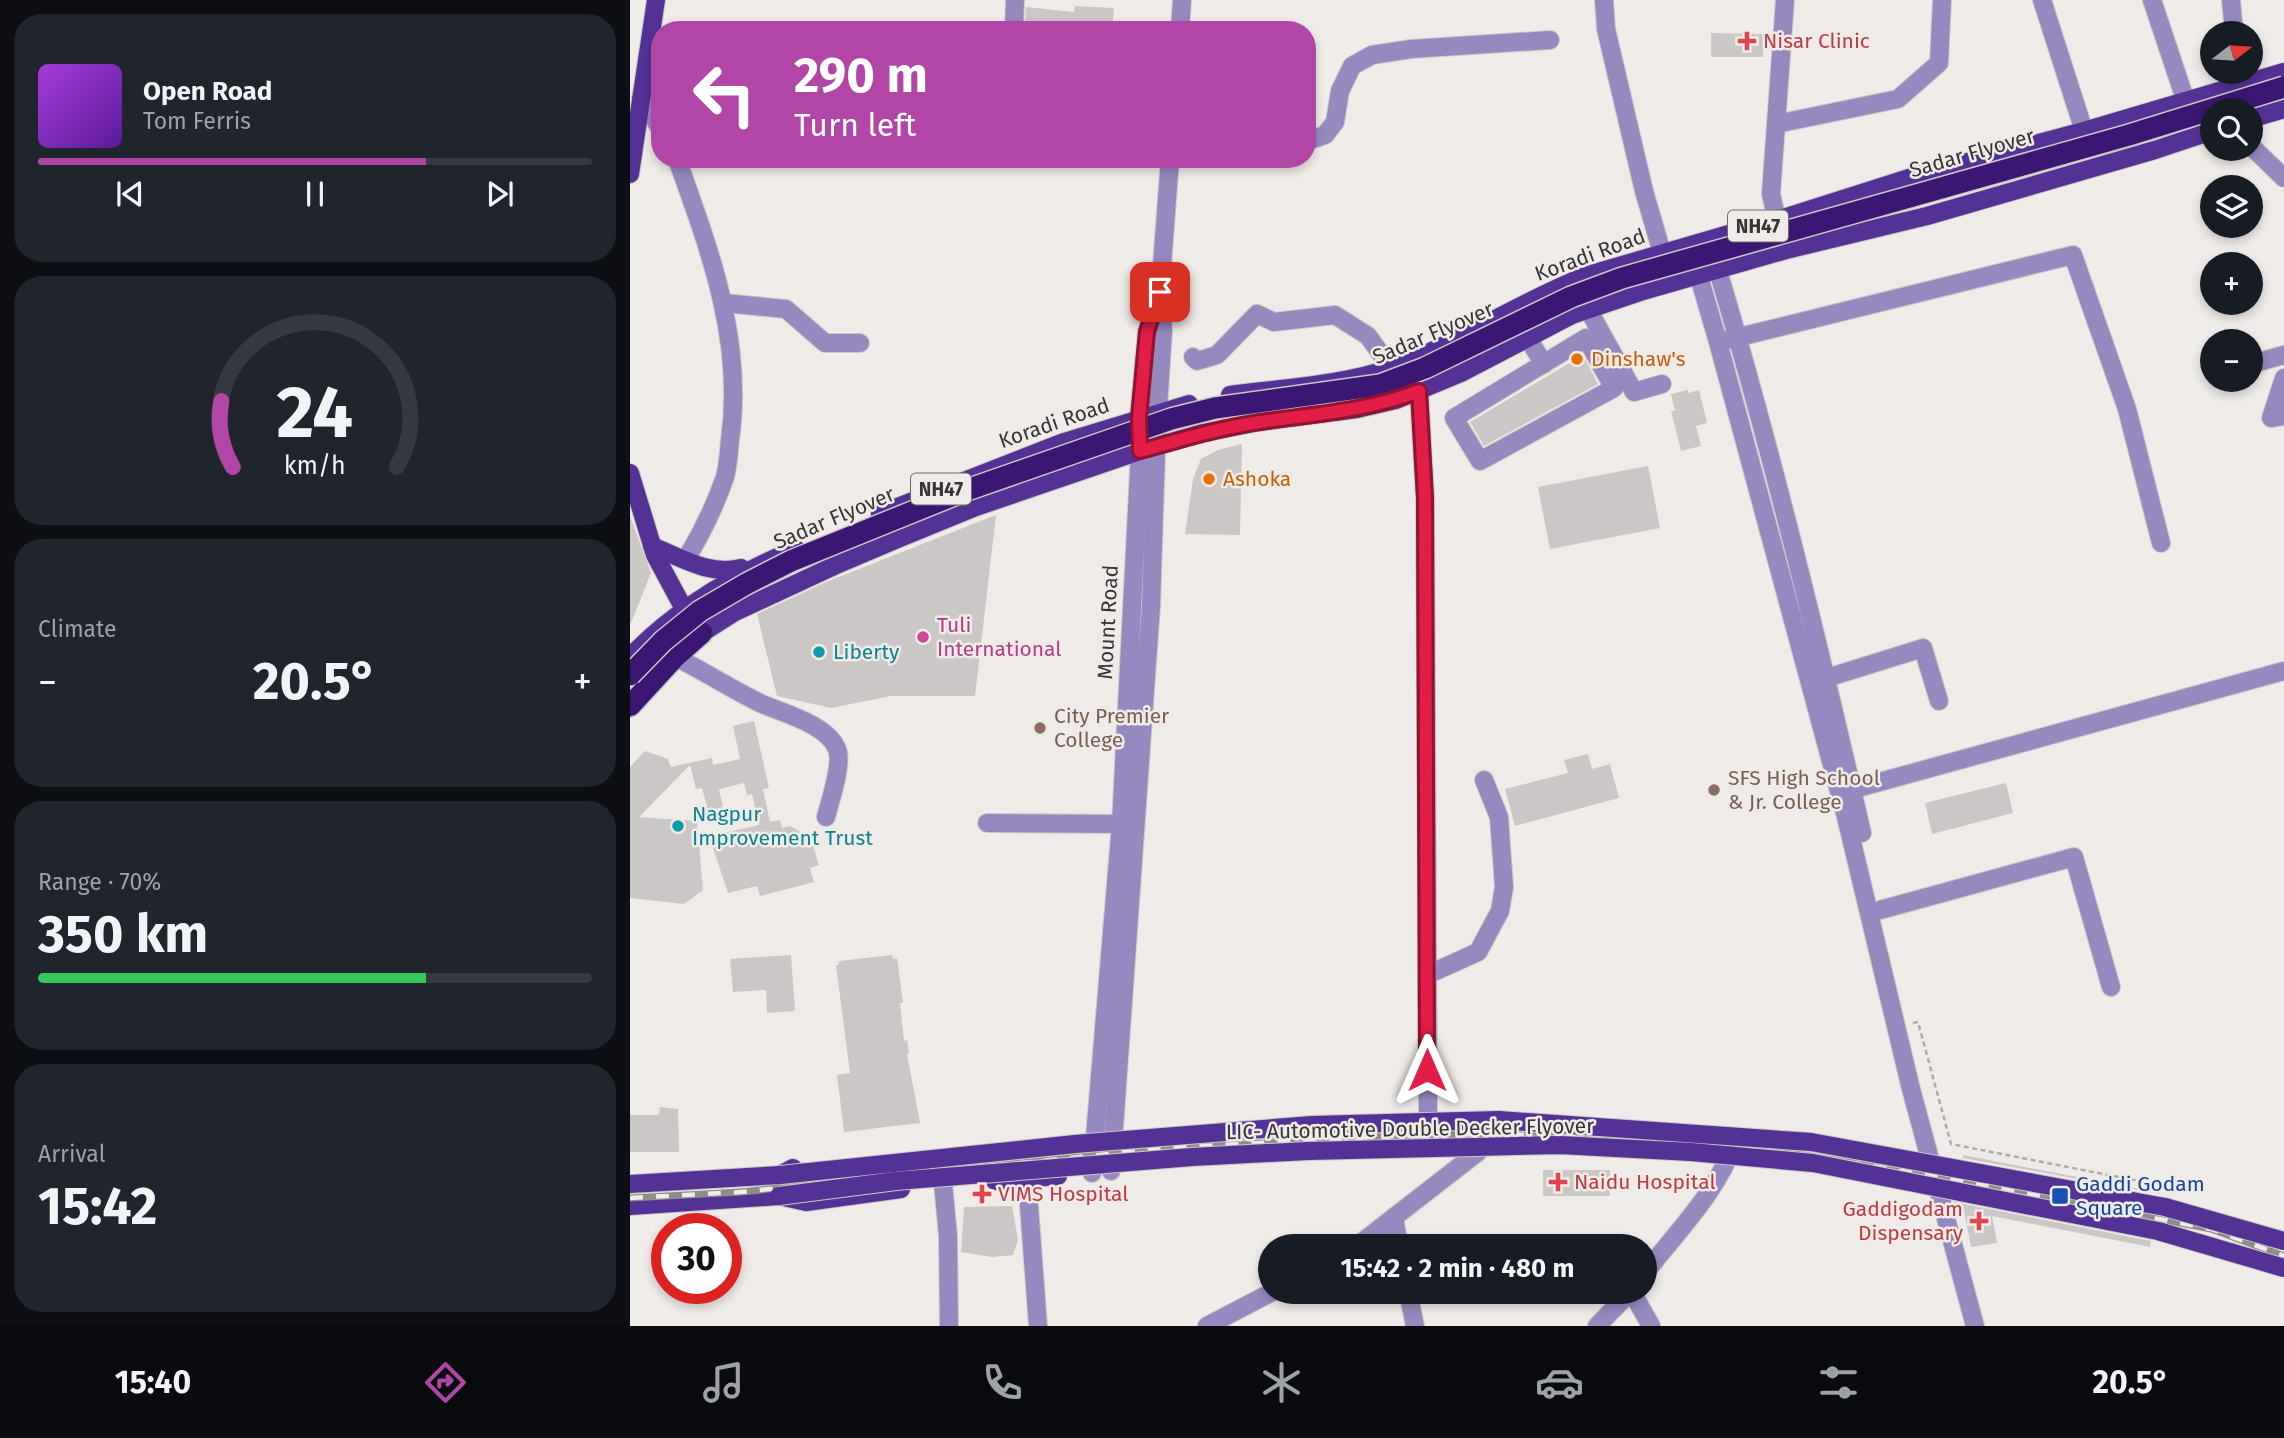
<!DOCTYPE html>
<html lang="en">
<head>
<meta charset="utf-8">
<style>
  :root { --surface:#171b24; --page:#20242c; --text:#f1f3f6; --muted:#9ea1a6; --line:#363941; --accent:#b246a6 }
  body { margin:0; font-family:"Fira Sans",sans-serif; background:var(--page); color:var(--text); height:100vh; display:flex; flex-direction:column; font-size:26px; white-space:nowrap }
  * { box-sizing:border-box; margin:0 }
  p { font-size:23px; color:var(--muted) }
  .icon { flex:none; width:38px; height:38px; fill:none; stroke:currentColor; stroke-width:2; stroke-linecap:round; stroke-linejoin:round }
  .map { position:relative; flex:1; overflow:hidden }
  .panel { display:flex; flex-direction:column; gap:14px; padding:14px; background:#0d0f14; width:630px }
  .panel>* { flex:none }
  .banner { position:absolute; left:21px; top:21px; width:665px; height:147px; border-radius:28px; box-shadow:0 4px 10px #0003; background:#b246a6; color:#fff; overflow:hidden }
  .needle { width:46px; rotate:73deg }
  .buttons { position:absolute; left:1570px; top:21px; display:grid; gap:14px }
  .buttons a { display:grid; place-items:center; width:63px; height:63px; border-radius:50%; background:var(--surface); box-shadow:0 4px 10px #0003; font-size:35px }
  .speed { position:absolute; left:21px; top:1213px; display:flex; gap:14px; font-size:35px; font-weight:700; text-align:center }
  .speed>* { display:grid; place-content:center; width:91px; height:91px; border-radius:50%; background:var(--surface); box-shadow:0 4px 10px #0003; line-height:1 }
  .speed .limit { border:10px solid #d22; background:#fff; color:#111 }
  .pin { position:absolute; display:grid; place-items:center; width:60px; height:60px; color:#fff; margin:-30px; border-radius:14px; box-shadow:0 4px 10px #0006 }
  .me { position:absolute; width:77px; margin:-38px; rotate:0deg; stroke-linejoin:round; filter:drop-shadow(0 0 5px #0008) }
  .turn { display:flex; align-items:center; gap:24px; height:147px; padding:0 28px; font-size:32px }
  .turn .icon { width:91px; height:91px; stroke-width:2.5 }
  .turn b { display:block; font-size:49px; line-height:60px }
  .big { font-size:52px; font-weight:700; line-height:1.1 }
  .panel .card { flex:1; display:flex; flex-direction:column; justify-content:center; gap:10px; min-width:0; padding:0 24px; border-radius:28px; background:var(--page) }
  .panel .dial { align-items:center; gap:0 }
  .dial svg { height:182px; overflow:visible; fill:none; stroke:var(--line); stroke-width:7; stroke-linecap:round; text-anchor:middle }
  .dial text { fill:var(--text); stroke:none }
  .song { display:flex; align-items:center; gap:21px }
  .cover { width:84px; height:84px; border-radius:10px; background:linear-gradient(135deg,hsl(280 70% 55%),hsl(270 70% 35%)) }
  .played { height:7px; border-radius:4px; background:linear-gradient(90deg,var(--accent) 70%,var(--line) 70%) }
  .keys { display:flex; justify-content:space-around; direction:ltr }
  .heat { display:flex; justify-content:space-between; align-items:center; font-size:38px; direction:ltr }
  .charge { height:10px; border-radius:5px; background:linear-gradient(90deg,#34c759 70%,var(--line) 0) }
  .trip { position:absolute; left:628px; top:1234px; width:399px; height:70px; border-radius:35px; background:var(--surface); box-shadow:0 4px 10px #0003; font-weight:700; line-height:70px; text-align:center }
  .dock { display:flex; height:112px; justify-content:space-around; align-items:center; background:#090b0e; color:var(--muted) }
  .dock .icon { width:49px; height:49px }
  .dock .on { color:var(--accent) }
  .dock b { font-size:32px; color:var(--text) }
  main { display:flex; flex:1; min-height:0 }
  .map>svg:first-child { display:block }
  .building { fill:#cbc7c7 }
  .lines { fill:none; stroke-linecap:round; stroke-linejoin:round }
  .minor-casing { stroke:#cac7c5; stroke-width:20 }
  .major-casing { stroke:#cac7c5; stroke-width:20 }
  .highway-casing { stroke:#cac7c5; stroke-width:24 }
  .path { stroke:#b0acab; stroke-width:2.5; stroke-dasharray:5 3.5; stroke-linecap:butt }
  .minor { stroke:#9689c0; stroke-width:18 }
  .major { stroke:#543194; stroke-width:18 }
  .highway { stroke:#3b1672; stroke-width:21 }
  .rail-casing { stroke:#8f8c8b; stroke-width:7 }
  .rail { stroke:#efebe9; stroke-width:4.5; stroke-dasharray:13; stroke-linecap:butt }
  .major-bridge-casing { stroke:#cac7c5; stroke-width:20; stroke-linecap:butt }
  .highway-bridge-casing { stroke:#cac7c5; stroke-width:24; stroke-linecap:butt }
  .major-bridge { stroke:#543194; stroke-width:18 }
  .highway-bridge { stroke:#3b1672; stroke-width:21 }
  .route-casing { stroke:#92132f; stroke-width:18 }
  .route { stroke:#e11d48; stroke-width:12 }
  .health-dot { fill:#e0444e; stroke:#efebe9; stroke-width:2.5 }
  .food-dot { fill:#e8710a; stroke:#efebe9; stroke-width:2.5 }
  .hotel-dot { fill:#d1479c; stroke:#efebe9; stroke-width:2.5 }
  .culture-dot { fill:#0f9aa8; stroke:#efebe9; stroke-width:2.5 }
  .education-dot { fill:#8d6e63; stroke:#efebe9; stroke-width:2.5 }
  .transit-dot { fill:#1a4fb4; stroke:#efebe9; stroke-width:2.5 }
  .labels { text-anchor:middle; stroke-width:5; stroke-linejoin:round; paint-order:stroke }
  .shield { fill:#efebe9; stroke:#6e6c6b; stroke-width:2 }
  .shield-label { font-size:19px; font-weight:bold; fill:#373535 }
  .health-label { font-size:21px; fill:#be3a42; stroke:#efebe9; text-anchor:start }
  .street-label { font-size:21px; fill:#373535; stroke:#efebe9 }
  .food-label { font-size:21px; fill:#c56008; stroke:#efebe9; text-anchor:start }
  .hotel-label { font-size:21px; fill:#b23c85; stroke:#efebe9; text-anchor:start }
  .culture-label { font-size:21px; fill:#0d838f; stroke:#efebe9; text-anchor:start }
  .education-label { font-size:21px; fill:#785e54; stroke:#efebe9; text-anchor:start }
  .transit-label { font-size:21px; fill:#164399; stroke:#efebe9; text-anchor:start }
</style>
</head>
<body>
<main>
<section class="panel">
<div class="card">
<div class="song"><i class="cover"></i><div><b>Open Road</b><p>Tom Ferris</p></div></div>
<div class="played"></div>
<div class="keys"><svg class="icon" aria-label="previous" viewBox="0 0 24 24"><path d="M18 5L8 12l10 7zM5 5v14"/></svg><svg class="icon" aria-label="pause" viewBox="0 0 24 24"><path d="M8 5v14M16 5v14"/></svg><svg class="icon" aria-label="next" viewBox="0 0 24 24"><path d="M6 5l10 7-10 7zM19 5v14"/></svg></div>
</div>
<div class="card dial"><svg viewBox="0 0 100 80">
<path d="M14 69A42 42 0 1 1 86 69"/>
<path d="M14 69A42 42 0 0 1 9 40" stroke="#b246a6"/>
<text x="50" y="56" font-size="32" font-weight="700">24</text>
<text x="50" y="72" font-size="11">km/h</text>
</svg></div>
<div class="card"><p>Climate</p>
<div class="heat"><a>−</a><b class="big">20.5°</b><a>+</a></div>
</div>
<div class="card"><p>Range · 70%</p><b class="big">350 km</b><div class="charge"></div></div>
<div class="card"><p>Arrival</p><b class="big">15:42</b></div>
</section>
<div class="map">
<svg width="1654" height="1326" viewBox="0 0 1654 1326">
  <rect width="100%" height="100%" fill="#efebe9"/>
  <!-- building -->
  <g class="building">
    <polygon points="445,6 484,8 482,30 395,30 396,7 444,12"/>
    <polygon points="1081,33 1133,34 1133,57 1081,57"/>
    <polygon points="953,355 968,384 854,446 840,422"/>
    <polygon points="1058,390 1058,393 1069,390 1077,423 1066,426 1071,446 1051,451 1041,411 1045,411 1041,394"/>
    <polygon points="612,444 610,535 555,534 563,479 571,459 588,450"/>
    <polygon points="1018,466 1030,528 920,549 908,487"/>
    <polygon points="366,515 345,696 261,696 201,708 147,696 127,614 196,582"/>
    <polygon points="0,516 21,573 1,623 0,623"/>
    <polygon points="124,721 139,788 133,789 140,822 150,820 152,828 160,826 169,831 172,842 181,839 189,865 180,868 184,882 130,896 127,886 98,893 79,836 129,825 122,794 117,795 114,783 89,789 93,807 78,811 72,788 66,789 60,765 9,817 67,821 73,890 54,904 0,898 0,767 15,751 38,759 41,767 82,758 83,765 110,759 103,726"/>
    <polygon points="958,754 962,769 980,764 989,798 885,826 875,789 938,773 934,760"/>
    <polygon points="1376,783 1383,813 1302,834 1295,803"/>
    <polygon points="161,955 165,1011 137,1013 136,990 103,992 100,959"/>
    <polygon points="262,955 263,959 267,958 273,1003 270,1003 274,1041 277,1040 279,1054 277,1054 290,1123 214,1132 207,1075 220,1073 206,965 209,965 209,961"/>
    <polygon points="30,1107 48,1109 49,1152 0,1152 0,1115 29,1115"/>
    <polygon points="1333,1155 1530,1193 1530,1194 1333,1158"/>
    <rect x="913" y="1170" width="67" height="26"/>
    <polygon points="1324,1202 1521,1241 1520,1247 1362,1216 1367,1243 1341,1247 1334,1211 1325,1209"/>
    <polygon points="382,1206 388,1240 383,1255 362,1257 331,1252 334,1207"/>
  </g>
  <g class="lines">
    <!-- minor casing -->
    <g class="minor-casing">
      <g id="minor">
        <polyline points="974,0 976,29 1014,191 1032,253"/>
        <polyline points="1412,0 1454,131"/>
        <polyline points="1522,0 1556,102"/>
        <polyline points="1601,0 1604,33"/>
        <polyline points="384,30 385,0"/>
        <polyline points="550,30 552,0"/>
        <polyline points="1606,72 1607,87"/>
        <polyline points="11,98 30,128"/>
        <polyline points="1146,124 1268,99 1309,63 1312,0"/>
        <polyline points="677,141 695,135 705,122 710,91 722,66 742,55 781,49 920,40"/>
        <polyline points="1620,145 1654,178"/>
        <path d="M47,159C80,251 114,341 100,440C99,452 98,466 95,477C85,506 72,533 56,559"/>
        <polyline points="1147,220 1141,194 1155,0"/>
        <path d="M1084,257C1141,447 1188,640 1232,833"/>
        <polyline points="1065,263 1088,342 1216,817 1281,1089 1345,1326"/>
        <polyline points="94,303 156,309 195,343 230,343"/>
        <polyline points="958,309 1004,392 1032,384"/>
        <polyline points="897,337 914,364"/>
        <polygon points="956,338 984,388 850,461 824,418"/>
        <polyline points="1097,340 1443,255 1497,409 1531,543"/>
        <polyline points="563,357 567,361 587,355 627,314 644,322 705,315 738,336 761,368"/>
        <polyline points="1625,363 1654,355"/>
        <polyline points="1654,378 1641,418 1654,416"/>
        <polyline points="789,392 795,498 798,1117"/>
        <path d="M45,657C74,671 101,689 130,703C152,713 197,724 207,749C213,764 200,801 196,817"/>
        <polyline points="1187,681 1293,648 1309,701"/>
        <polyline points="1213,792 1654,671"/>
        <polyline points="357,823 491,824"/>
        <polyline points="1250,910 1444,857 1481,987"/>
        <polyline points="797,975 848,952 870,911 874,887 869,817 854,780"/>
        <polyline points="481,1171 521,606 527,423 533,331 531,302"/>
        <polyline points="462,1173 491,824 510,451 509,418 517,332 530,292 540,159"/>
        <polyline points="397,1179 408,1326"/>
        <polyline points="313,1183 318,1236 319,1326"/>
        <polyline points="764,1217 769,1246"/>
        <polyline points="727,1246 848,1152"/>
        <path d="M1015,1273C1046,1233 1087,1192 1104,1144"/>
        <polyline points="778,1292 785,1326"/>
        <polyline points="1002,1292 1021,1326"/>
        <polyline points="577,1326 642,1292"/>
        <polyline points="967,1326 1000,1292"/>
      </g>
    </g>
    <!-- major casing -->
    <g class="major-casing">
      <g id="major">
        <polyline points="1620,119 1654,109"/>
        <polyline points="0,174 26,0"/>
        <path d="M600,395C653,388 714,385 764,367C831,342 891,301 958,275L1147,220L1285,176L1454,131L1654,72"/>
        <polyline points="0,473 25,555 54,609 72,633 105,612 204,566 270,538 346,507 510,451 573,433 628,422 727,409 766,400 831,373 942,315 1013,291 1156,250 1297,216 1525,150 1582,131"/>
        <polyline points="250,514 434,442 559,404"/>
        <path d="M22,546C52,558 79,576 111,568"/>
        <path d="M0,657C47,608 103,575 166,549"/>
        <polyline points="365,1181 428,1176"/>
        <polyline points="0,1184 150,1175 163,1168"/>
        <polyline points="0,1206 149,1196 176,1202 271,1189"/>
      </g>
    </g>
    <!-- highway casing -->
    <g class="highway-casing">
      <polyline id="highway" points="0,706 45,657 72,633"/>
    </g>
    <!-- path -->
    <polyline class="path" points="1283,1023 1288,1022 1321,1144 1524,1184 1523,1188"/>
    <!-- minor -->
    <use href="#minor" class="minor"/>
    <!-- major -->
    <use href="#major" class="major"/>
    <!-- highway -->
    <use href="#highway" class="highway"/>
    <!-- rail casing -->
    <g class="rail-casing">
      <polyline id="rail" points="0,1198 111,1192 536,1148 764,1136 850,1134 954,1136 1062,1143 1173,1155 1317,1178 1581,1229 1654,1256"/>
    </g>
    <!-- rail -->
    <use href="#rail" class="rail"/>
    <!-- major-bridge casing -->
    <g class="major-bridge-casing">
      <g id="major-bridge">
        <polyline points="150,1175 445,1144 682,1125 869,1120 1181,1142 1535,1207 1654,1241"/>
        <polyline points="149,1196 266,1181 562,1157 678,1151 930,1145 1061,1152 1183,1163 1528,1231 1654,1268"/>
      </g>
    </g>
    <!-- highway-bridge casing -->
    <g class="highway-bridge-casing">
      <polyline id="highway-bridge" points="0,675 33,641 70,611 116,584 161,561 334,491 541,419 585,408 750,385 795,368 941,297 992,278 1499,135 1654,87"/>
    </g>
    <!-- major-bridge -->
    <use href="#major-bridge" class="major-bridge"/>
    <!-- highway-bridge -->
    <use href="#highway-bridge" class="highway-bridge"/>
  </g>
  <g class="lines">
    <!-- route casing -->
    <g class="route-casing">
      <path id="route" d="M530,292L517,332L509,418L510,451C550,440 589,428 630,422C684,414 738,411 789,391L795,498L797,1070"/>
    </g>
    <!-- route -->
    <use href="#route" class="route"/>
  </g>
  <!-- markers -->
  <g class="health-dot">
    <path d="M1113.5 30.5h7v7h7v7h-7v7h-7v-7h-7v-7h7z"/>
    <path d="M924.5 1171.5h7v7h7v7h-7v7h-7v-7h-7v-7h7z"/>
    <path d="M348.5 1183.5h7v7h7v7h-7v7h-7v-7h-7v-7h7z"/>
    <path d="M1345.5 1210.5h7v7h7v7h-7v7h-7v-7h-7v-7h7z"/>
  </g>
  <g class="food-dot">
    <circle cx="947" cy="359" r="7"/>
    <circle cx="579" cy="479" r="7"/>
  </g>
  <circle class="hotel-dot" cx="293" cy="637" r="7"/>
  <g class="culture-dot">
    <circle cx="189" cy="652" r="7"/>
    <circle cx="48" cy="826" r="7"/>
  </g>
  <g class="education-dot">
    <circle cx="410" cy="728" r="7"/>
    <circle cx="1084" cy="790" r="7"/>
  </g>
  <rect class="transit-dot" x="1421" y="1187" width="18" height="18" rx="3.5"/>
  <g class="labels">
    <!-- shield labels -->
    <g class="shield">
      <rect x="1098" y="210.5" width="60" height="31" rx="5"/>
      <rect x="281" y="473.5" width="60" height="31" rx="5"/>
    </g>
    <g class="shield-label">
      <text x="1128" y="233">NH47</text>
      <text x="311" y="496">NH47</text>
    </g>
    <!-- health labels -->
    <g class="health-label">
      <text x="1133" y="48">Nisar Clinic</text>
      <text x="944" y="1189">Naidu Hospital</text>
      <text x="368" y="1201">VIMS Hospital</text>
      <text x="1333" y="1216" text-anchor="end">Gaddigodam<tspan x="1333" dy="24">Dispensary</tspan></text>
    </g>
    <!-- street labels -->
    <g class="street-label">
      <text transform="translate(1342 153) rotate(-16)" y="7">Sadar Flyover</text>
      <text transform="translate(960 255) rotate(-20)" y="7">Koradi Road</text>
      <text transform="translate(803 333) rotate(-23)" y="7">Sadar Flyover</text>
      <text transform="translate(424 423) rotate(-19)" y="7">Koradi Road</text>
      <text transform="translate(204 518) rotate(-23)" y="7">Sadar Flyover</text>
      <text transform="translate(478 622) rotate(-87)" y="7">Mount Road</text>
      <text transform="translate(780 1129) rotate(-1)" y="7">LIC- Automotive Double Decker Flyover</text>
    </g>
    <!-- food labels -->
    <g class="food-label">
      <text x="961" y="366">Dinshaw's</text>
      <text x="593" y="486">Ashoka</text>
    </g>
    <!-- hotel labels -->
    <g class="hotel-label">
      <text x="307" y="632">Tuli<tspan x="307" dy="24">International</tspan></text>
    </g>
    <!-- culture labels -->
    <g class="culture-label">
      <text x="203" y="659">Liberty</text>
      <text x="62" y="821">Nagpur<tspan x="62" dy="24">Improvement Trust</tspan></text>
    </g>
    <!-- education labels -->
    <g class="education-label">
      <text x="424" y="723">City Premier<tspan x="424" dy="24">College</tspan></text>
      <text x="1098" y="785">SFS High School<tspan x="1098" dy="24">&amp; Jr. College</tspan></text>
    </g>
    <!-- transit labels -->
    <g class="transit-label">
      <text x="1446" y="1191">Gaddi Godam<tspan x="1446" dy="24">Square</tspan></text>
    </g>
  </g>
</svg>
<div class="buttons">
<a><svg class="needle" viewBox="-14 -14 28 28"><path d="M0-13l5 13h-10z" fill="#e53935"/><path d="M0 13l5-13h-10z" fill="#9ea1a6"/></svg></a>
<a><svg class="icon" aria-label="search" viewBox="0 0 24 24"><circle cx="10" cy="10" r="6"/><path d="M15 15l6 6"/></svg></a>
<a><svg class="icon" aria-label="layers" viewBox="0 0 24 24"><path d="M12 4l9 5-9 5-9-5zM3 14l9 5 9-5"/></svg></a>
<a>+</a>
<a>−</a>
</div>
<div class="speed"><div class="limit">30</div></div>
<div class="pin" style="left:530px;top:292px;background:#d93025"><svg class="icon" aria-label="arrive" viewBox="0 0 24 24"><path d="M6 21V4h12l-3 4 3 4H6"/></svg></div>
<svg class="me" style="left:797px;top:1070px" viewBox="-20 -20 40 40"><path d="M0-17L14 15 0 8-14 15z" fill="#e11d48" stroke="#fff" stroke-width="4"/></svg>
<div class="trip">15:42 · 2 min · 480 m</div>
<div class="banner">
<div class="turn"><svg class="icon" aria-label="left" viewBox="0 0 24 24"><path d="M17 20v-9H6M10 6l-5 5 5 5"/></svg><div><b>290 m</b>Turn left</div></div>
</div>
</div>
</main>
<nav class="dock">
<b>15:40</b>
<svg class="icon on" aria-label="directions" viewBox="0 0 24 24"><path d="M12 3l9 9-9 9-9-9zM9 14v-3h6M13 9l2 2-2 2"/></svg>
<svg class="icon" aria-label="music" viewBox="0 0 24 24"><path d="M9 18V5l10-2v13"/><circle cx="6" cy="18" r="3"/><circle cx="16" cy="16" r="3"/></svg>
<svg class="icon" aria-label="phone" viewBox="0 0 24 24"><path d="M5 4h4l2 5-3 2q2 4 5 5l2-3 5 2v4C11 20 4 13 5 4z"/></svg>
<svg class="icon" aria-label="climate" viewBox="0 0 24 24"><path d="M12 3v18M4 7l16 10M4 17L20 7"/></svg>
<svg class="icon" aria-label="car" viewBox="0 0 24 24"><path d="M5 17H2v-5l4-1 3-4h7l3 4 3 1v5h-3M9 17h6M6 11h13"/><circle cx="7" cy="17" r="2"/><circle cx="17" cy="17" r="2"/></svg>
<svg class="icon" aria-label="filters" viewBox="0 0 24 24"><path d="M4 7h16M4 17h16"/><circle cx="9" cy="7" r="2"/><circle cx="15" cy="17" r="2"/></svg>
<b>20.5°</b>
</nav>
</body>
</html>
